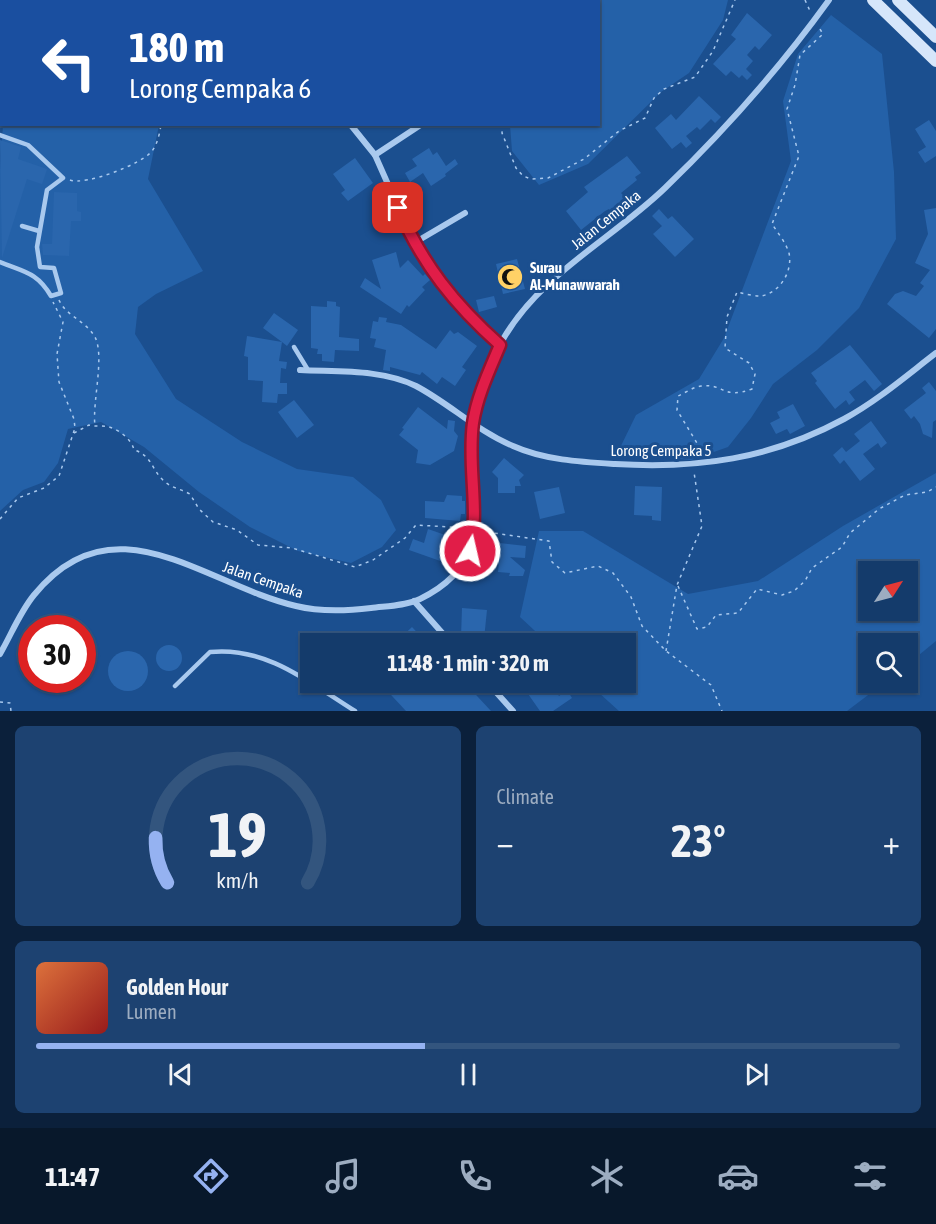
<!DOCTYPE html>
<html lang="en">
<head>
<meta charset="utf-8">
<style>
  :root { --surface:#143b6b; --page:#1d4271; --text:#f1f3f6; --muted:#9dadc1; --line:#33557e; --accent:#95b2f1 }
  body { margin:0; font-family:"Asap Condensed",sans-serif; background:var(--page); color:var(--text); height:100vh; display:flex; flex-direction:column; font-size:22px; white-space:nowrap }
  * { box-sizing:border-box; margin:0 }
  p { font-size:20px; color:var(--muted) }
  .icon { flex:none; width:33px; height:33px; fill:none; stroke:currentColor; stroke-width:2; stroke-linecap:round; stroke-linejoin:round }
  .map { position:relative; height:711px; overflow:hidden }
  .details { display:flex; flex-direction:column; gap:15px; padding:15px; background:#0b203b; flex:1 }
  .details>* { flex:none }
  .banner { position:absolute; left:0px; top:0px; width:600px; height:126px; box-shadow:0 2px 4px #0004,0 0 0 2px var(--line); background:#1a4fa0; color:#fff; overflow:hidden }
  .needle { width:39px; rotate:54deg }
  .controls { position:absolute; left:858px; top:561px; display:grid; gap:12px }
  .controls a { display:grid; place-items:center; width:60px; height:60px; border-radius:0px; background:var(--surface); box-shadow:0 2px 4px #0004,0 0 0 2px var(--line); font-size:30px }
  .speed { position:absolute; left:18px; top:615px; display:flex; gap:12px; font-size:30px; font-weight:700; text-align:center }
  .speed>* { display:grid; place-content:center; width:78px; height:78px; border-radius:50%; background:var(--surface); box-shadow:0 2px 4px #0004,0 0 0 2px var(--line); line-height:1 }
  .speed .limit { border:9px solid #d22; background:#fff; color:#111 }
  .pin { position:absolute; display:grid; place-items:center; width:51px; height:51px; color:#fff; margin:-26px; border-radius:12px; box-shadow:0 3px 9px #0006 }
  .me { position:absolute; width:66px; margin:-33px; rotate:9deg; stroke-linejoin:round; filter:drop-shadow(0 0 4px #0008) }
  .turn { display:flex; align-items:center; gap:21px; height:126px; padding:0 30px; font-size:27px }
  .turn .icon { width:78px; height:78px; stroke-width:2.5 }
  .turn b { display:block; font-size:42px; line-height:51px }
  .big { font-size:45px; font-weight:700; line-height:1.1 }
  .details .widget { flex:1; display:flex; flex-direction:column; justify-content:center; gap:9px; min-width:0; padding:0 21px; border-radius:9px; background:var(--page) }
  .details .dial { align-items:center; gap:0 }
  .dial svg { height:156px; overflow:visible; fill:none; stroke:var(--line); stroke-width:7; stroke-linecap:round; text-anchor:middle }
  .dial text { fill:var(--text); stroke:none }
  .song { display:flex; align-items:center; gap:18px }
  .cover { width:72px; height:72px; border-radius:9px; background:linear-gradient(135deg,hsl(20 70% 55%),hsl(0 70% 35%)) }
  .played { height:6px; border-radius:3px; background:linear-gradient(90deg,var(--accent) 45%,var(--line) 45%) }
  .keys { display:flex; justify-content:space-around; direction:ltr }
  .heat { display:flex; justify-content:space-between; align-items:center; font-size:33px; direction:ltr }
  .details .tiles { flex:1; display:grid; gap:15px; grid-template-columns:1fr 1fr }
  .widget:last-child { grid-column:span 2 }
  .trip { position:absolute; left:300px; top:633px; width:336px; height:60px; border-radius:0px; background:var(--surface); box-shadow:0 2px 4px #0004,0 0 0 2px var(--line); font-weight:700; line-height:60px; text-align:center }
  .dock { display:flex; height:96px; justify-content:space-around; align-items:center; background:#08182b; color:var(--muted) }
  .dock .icon { width:42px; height:42px }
  .dock .current { color:var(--accent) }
  .dock b { font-size:27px; color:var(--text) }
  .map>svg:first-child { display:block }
  .green { fill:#2461a8; fill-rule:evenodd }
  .building { fill:#2a66ad }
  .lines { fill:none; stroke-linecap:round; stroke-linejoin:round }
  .path { stroke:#a9c9ee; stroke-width:1.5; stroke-dasharray:3 4.5; stroke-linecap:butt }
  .service { stroke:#a9c9ee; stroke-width:4.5 }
  .minor { stroke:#a9c9ee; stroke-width:6 }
  .secondary { stroke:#d6e6fa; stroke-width:12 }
  .route-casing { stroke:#92132f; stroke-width:15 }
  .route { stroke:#e11d48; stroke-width:10 }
  .labels { text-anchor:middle; stroke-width:6; stroke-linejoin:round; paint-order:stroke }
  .street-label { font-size:15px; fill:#fff; stroke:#1b4f8f }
  .poi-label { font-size:15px; font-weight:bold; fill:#fff; stroke:#1b4f8f; text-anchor:start }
</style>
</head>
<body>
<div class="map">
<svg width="936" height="711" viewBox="0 0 936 711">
  <rect width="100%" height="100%" fill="#1b4f8f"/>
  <!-- green -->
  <g class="green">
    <polygon points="0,0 264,0 2,2 1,37"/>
    <polygon points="365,0 728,0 723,20 689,73 661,92 588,164 539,185 512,151 510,125 598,124 598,2"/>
    <polygon points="831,15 882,54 894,172 896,239 859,308 817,350 773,384 751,418 728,447 691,460 617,454 636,415 699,379 724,338 791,161 783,101 798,54"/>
    <polygon points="3,125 159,125 148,179 203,271 156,294 138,307 135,334 176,399 242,442 297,469 353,477 381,500 396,530 382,547 351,563 298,551 250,527 199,492 144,447 101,422 68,429 58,463 44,482 23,490 0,511 0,169"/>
    <path d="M936,473V641L908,664V644H868V682L884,683L847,711H619L588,683L626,682V644L548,643L520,617L539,531H583L688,594L758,581L843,526ZM868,572H908V610H868Z"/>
  </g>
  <!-- building -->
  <g class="building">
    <polygon points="747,13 772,35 759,50 755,46 747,55 753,61 746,69 752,75 747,80 742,75 739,78 731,71 726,76 713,64 736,39 731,35"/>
    <polygon points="699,96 721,117 715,123 711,119 700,130 697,127 686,136 692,143 686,148 681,142 672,149 655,128 671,114 676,120"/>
    <polygon points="929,120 936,131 936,156 925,163 918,152 926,147 915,129"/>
    <polygon points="0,140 21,147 18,159 47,169 42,184 27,179 2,258"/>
    <polygon points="429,148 433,155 437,152 446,166 455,159 458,164 445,174 446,176 431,186 423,173 410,182 405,173 417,166 412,159"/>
    <polygon points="627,156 641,173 635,177 637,180 621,193 628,201 613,213 609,209 605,211 581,230 566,211 588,192 584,187"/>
    <polygon points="355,158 373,183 348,201 341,193 345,190 333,174"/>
    <polygon points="54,192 77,193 77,211 81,212 81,221 71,221 69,256 43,255 42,244 52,244"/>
    <polygon points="936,208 936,329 929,338 887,304 895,294 903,291 916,296 924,286 920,283 930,270 915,263 928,234 924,210"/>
    <polygon points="659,209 668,219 672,216 694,239 675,257 653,234 662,226 652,216"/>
    <polygon points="396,252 400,268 408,260 423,276 425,274 430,280 422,287 425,290 409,307 407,305 401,314 360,287 365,278 381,289 372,260"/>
    <polygon points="517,259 525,289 503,294 496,264"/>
    <polygon points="494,296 497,307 479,312 476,300"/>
    <polygon points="327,301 336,302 336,306 340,307 339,337 359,339 359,351 335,350 334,362 322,361 322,354 317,354 318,349 311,348 311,306 327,307"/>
    <polygon points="274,313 298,330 287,346 282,342 279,361 287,362 286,369 281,368 280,383 287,383 287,394 278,394 277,403 262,402 263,381 248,380 248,357 244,356 247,336 282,342 263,328"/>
    <polygon points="379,317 387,318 386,322 401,325 436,349 450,330 454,334 458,332 477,346 462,367 466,370 455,386 442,377 437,384 422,372 420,375 390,367 390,371 383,370 386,350 374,347 376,339 370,338 373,321 378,322"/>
    <polygon points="850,345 882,384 874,391 865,380 849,392 855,400 849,405 846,400 835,409 815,383 817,381 811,373"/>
    <polygon points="929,382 936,391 936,420 933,422 932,438 923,434 920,424 914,416 911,419 904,410 926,393 922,388"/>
    <polygon points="294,400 314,425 297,438 278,412"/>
    <polygon points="793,404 805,426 790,434 787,429 776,434 770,423 780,418 777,412"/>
    <polygon points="418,407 447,429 448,420 455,421 454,431 458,436 454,451 430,465 416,463 418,450 399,435 404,429 402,428"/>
    <polygon points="871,421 887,443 881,448 878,443 863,454 875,469 860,481 844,460 840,464 833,455 842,447 846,452 860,441 854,434"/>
    <polygon points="504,458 524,475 519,480 521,486 515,486 515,493 498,493 498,478 492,472"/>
    <polygon points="635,486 662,487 661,521 652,520 652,516 634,515"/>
    <polygon points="559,487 565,513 540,519 534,492"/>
    <polygon points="447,495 462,496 462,501 465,501 465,514 461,514 460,521 425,518 425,501 444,502"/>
    <polygon points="428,529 451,537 446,552 449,553 446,563 409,550 413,539 424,543"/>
    <polygon points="500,543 526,546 525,558 510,557 525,570 523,576 509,576 510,573 498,572 499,562 491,561 491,554 499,555"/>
    <polygon points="462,608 487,610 484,639 461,637"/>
    <polygon points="412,627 428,644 394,644"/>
    <circle cx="169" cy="658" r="13"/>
    <circle cx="128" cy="671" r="20"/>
    <polygon points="379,682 464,682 491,711 406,711"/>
    <polygon points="516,682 550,682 559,696 567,690 572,698 553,711 540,711 526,691 523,693"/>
  </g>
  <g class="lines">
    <!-- path -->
    <g class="path">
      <polyline points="100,0 100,2"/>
      <polyline points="302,0 313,0"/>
      <polyline points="339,0 344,2"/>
      <polyline points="463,0 465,2"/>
      <polyline points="805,0 810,11"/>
      <polyline points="17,2 20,0"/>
      <polyline points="269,2 272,0"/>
      <polyline points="399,2 402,0"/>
      <polyline points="0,10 2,9"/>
      <polyline points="0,84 2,80"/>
      <polyline points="503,124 502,133 516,168 523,176 531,179 548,178 584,159 619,131 645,118 654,98 664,89 695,77 713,51 735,0"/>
      <path d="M70,180C85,186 142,164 152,151C157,145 160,133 161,124"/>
      <path d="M59,300C66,316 86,321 95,337C105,357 92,402 95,426"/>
      <path d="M74,433L89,425C96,427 103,425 109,427C120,430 132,440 134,450C152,455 152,471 164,481C171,488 181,489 190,494L199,509L213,522L237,530L258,545L292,548L355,567L373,560L405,538L416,525L466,528"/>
      <path d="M701,455L703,453L677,410L678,396C685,393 693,387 701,386C724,383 723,400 752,389L755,374L749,363L725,348L727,317L737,292C745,294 754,296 761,296C780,293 793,271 789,253C786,243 778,233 772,224L799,156L787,109L795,85L800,55L823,34L818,26"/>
      <polyline points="0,519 18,498 44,488 59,476 75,428 74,419 59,382 57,354 63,322 53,302"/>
      <polyline points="480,531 549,541 552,562 565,573 598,566 613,573 631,597 642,626 666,651 711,685 722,711"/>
      <polyline points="678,586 697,629 707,627 716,615 738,613 757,589 782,595 794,591 805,581 812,568 842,547 850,533 879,509 905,495 927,492 936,487"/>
      <polyline points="666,651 677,585 702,526 694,472"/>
      <polyline points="0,702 10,703 11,711"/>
    </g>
    <!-- service -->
    <g class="service">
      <path d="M0,135L28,145L63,178L47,190L37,247L40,267L54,268L61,293L51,296C37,272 24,272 0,262"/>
      <polyline points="22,226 39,231"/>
      <polyline points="294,347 308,370"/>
      <path d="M175,686L210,652C266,646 310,683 355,711"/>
    </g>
    <!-- minor -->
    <g class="minor">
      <polyline points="350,124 375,155 414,243 424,261 449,293 500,345"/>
      <polyline points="375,155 422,124"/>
      <polyline points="414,243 465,213"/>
      <path d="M300,370C339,372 381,369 416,386C450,404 477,431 513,446C544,460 581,462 615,464C698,469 770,459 844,419C877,401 906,376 936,353"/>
      <polyline points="414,601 452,644"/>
      <path d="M0,654C11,635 20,612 34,595C114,496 205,585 296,606C320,612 346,611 371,608C387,606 405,606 420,599C504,558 464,496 473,423C476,397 489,365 502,341C540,274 611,240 665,188C725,130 780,68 829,0"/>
      <polyline points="487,682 513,711"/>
    </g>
    <!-- secondary -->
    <g class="secondary">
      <polyline points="873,0 936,61"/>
      <polyline points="898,0 936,37"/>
    </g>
  </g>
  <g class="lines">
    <!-- route casing -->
    <g class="route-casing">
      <path id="route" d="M398,208C423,265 454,304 500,345C490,369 477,396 473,423C467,466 480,509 470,551"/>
    </g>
    <!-- route -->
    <use href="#route" class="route"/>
  </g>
  <!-- icons -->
  <defs>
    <g id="mosque-disc" transform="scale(1.35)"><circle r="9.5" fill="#ffd166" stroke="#1b4f8f"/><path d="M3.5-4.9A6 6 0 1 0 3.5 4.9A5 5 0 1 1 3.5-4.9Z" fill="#111"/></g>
  </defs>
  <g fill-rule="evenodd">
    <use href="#mosque-disc" x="510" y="277"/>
  </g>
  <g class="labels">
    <!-- street labels -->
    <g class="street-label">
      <text transform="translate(606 220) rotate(-39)" y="5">Jalan Cempaka</text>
      <text x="661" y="456">Lorong Cempaka 5</text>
      <text transform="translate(263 580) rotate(19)" y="5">Jalan Cempaka</text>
    </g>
    <!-- poi labels -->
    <g class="poi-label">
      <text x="530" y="273">Surau<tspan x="530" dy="17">Al-Munawwarah</tspan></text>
    </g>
  </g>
</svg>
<div class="controls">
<a><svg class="needle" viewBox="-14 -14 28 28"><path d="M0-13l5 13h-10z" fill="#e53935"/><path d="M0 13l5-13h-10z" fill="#9dadc1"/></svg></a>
<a><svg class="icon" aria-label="search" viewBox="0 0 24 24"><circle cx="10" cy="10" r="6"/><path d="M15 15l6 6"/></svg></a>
</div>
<div class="speed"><div class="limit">30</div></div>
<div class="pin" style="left:398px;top:208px;background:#d93025"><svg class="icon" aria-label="arrive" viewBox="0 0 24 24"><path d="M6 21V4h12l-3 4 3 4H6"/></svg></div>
<svg class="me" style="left:470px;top:551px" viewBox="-20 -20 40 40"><circle r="17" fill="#e11d48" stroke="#fff" stroke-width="3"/><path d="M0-11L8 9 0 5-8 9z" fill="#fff"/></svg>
<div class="trip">11:48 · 1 min · 320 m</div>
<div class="banner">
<div class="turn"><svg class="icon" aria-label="left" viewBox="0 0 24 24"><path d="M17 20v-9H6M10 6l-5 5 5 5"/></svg><div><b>180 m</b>Lorong Cempaka 6</div></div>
</div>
</div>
<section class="details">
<div class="tiles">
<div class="widget dial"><svg viewBox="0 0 100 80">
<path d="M14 69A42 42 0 1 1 86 69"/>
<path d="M14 69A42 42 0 0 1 8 46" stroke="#95b2f1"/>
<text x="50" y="56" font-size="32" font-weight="700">19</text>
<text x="50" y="72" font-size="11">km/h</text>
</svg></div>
<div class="widget"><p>Climate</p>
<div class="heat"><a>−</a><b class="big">23°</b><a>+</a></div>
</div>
<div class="widget">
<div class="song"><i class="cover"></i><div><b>Golden Hour</b><p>Lumen</p></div></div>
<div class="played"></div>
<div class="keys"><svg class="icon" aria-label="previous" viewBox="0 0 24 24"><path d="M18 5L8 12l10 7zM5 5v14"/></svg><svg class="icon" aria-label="pause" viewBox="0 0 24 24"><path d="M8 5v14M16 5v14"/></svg><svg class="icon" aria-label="next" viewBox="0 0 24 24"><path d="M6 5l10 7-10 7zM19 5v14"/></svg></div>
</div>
</div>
</section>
<nav class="dock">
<b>11:47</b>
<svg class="icon current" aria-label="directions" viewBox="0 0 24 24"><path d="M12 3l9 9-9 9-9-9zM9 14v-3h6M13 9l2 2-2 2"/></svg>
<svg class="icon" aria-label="music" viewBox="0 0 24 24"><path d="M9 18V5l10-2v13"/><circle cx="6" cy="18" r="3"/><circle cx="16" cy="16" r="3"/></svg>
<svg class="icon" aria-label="phone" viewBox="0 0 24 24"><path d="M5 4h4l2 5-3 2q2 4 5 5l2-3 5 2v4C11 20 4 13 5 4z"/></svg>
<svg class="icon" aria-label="climate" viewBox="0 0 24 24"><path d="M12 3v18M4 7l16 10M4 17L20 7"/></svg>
<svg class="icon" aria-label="car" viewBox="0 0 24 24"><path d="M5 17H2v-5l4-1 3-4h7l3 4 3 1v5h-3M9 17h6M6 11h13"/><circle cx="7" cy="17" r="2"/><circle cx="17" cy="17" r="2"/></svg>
<svg class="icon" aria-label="filters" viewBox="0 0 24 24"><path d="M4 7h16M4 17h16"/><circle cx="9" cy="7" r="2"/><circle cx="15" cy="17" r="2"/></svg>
</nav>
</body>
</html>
